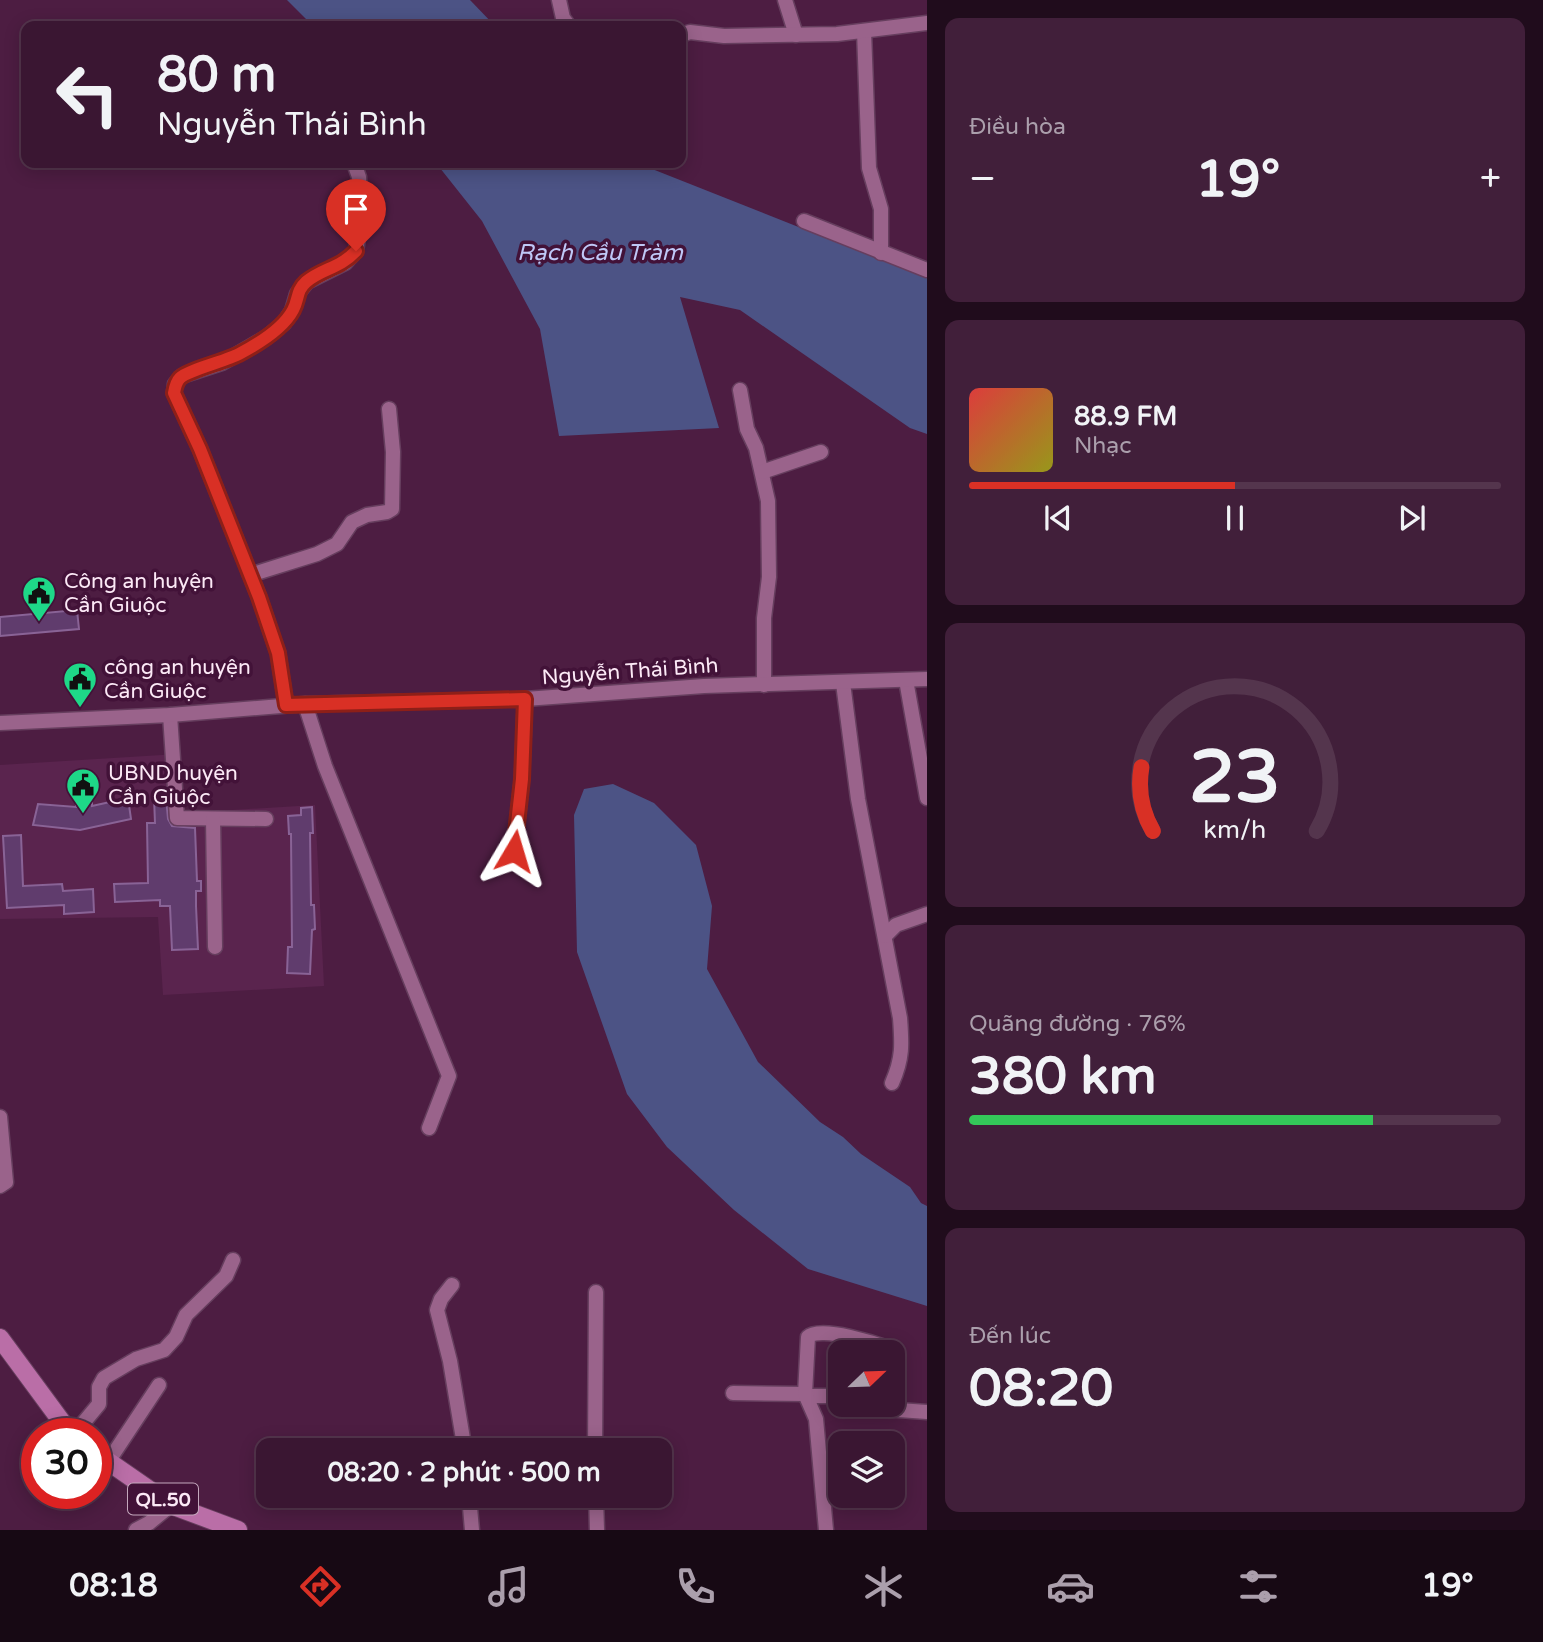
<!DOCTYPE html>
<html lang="vi">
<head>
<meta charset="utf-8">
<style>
  :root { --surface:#3a1632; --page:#411f3a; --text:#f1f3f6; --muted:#ab9fac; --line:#54354d; --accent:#d93025 }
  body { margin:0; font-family:"Varela Round",sans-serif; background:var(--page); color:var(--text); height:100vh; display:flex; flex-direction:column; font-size:26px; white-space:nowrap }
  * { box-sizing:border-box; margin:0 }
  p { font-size:23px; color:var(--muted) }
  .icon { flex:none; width:38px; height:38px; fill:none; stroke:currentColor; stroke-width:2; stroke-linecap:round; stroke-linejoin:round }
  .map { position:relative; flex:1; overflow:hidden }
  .details { display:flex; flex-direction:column; gap:18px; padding:18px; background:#200c1c; width:616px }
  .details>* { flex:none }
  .hud { position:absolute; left:21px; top:21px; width:665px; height:147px; border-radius:14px; box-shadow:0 4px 18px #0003,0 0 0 2px var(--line); background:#3a1632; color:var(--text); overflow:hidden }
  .needle { width:46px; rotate:67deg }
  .controls { position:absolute; left:828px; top:1340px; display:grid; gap:14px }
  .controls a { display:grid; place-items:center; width:77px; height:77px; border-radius:14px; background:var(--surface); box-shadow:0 4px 18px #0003,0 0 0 2px var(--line); font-size:35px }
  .speed { position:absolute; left:21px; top:1418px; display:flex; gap:14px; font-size:35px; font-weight:700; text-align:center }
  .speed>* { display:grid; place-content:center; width:91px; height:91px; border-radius:50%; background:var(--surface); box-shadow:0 4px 18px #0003,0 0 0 2px var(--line); line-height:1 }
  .speed .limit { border:10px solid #d22; background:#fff; color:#111 }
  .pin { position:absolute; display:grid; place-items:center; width:60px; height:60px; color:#fff; margin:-72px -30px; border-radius:50% 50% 50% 0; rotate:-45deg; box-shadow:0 0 7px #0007 }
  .pin .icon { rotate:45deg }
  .me { position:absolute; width:77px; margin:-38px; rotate:7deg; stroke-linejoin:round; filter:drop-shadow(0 0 5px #0008) }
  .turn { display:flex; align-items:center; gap:24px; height:147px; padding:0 21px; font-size:32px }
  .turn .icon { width:91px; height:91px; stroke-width:2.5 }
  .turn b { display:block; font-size:49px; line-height:60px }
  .big { font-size:52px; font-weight:700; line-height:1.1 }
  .details .tile { flex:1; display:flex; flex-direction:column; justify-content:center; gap:10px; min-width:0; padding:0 24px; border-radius:14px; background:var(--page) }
  .details .dial { align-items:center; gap:0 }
  .dial svg { height:182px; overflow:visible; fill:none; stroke:var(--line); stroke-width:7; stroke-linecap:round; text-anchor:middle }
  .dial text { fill:var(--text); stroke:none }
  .song { display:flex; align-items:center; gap:21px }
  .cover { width:84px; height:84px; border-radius:10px; background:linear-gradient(135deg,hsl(0 70% 55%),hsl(60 70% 35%)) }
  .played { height:7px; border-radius:4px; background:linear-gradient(90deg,var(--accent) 50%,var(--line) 50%) }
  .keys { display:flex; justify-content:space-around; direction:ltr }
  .heat { display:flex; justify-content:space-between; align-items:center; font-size:38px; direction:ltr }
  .charge { height:10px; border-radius:5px; background:linear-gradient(90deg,#34c759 76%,var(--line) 0) }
  .trip { position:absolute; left:256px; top:1438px; width:416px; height:70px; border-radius:14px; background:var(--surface); box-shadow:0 4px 18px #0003,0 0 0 2px var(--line); font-weight:700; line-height:70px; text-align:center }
  .tab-bar { display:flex; height:112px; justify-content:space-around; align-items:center; background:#170914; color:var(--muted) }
  .tab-bar .icon { width:49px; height:49px }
  .tab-bar .current { color:var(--accent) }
  .tab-bar b { font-size:32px; color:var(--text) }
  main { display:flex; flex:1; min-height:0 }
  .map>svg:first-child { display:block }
  .built { fill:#5a244e }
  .water { fill:#4c5385 }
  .building { fill:#603c6d; stroke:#896396; stroke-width:2 }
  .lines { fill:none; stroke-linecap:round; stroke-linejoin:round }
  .minor-casing { stroke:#663e5e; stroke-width:17 }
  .major-casing { stroke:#663e5e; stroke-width:20 }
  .minor { stroke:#9a638b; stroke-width:14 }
  .major { stroke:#ba6ea7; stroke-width:18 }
  .route-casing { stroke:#8d1f18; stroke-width:18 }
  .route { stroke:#d93025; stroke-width:12 }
  .labels { text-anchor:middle; stroke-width:7; stroke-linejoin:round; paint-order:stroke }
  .shield { fill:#421238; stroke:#c4a8bd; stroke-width:2 }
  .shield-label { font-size:19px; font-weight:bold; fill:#fce9f6 }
  .poi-label { font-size:21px; fill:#fce9f6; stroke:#421238; text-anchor:start }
  .street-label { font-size:21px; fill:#fce9f6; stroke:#421238 }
  .water-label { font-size:23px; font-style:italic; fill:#bfc8f7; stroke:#421238 }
</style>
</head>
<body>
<main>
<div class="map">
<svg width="927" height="1530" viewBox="0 0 927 1530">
  <rect width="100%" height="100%" fill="#4d1d42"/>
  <!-- built -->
  <polygon class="built" points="178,754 183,813 315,805 324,986 163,995 158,917 0,919 0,765"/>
  <!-- water -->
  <g class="water">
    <polygon points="287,0 470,0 495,26 313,26"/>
    <polygon points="436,163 637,163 927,278 927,434 910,428 740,310 680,297 719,428 559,436 540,329 482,221"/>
    <polygon points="613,784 654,803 696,845 712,906 707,969 758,1062 820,1122 843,1137 861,1154 910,1187 921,1203 927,1206 927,1306 808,1269 734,1210 667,1147 627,1094 577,952 574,815 584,789"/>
  </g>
  <!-- building -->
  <g class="building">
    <polygon points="77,610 79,629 0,636 0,617"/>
    <polygon points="154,797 166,797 168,819 172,826 195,828 197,881 201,881 201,891 196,891 196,906 198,949 172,950 170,906 160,906 160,900 115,902 114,884 148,883 147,823 155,823"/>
    <polygon points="128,798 131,819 80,830 33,825 38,804 76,807 76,802 92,801 92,806"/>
    <polygon points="312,807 313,833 310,833 311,905 314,905 315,929 312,930 310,974 287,973 288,947 292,947 291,834 289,834 288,816 301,815 301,808"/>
    <polygon points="21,835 23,886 62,884 63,891 93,889 94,912 64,914 64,905 7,908 3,836"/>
  </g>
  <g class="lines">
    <!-- minor casing -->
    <g class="minor-casing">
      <g id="minor">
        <polyline points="559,0 563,18 569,26"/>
        <polyline points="785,0 796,35"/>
        <polyline points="864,31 869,168 881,209 881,253"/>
        <polyline points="681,35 690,32 724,36 837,34 927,23"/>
        <polyline points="804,221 927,270"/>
        <polyline points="740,390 747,429 756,448 768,501 769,577 764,618 764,685"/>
        <polyline points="762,472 821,452"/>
        <polyline points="250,575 317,554 337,544 352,522 367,515 387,512 392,509 393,452 389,409"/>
        <polyline points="906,680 927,798"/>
        <path d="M843,683L858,799L900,1018C902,1044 903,1058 892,1083"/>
        <polyline points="305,704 325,766 449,1076 429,1128"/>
        <polyline points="286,705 278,653 259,597 200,449 174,393 175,384 182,376 222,363 267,337 284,323 292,311 297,294 307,282 345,263 356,251 361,220 359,177 354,163"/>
        <polyline points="170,715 177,818 266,819"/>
        <polyline points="0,723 170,715 305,704 525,699 704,686 927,679"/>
        <polyline points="213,819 215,947"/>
        <polyline points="514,851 522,779 525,699"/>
        <polyline points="885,936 896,925 927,914"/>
        <polyline points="0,1117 6,1182 0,1186"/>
        <polyline points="452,1285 441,1299 437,1310 450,1361 465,1451"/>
        <polyline points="733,1393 805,1394"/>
        <polyline points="806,1396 840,1396"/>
        <polyline points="879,1405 885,1409 927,1412"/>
        <polyline points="75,1433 99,1404 99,1387 104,1378 136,1359 164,1350 176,1337 186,1315 226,1276 233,1260"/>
        <polyline points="595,1451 596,1292"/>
        <polyline points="108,1462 159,1385"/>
        <polyline points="469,1496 472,1530"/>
        <polyline points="596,1496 597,1530"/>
        <polyline points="136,1530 149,1523 171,1505"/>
        <path d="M826,1530L816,1419L805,1394L808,1337C820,1325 878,1344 894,1350"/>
      </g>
    </g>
    <!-- major casing -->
    <g class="major-casing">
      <g id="major">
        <polyline points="0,1338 70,1433"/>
        <polyline points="96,1453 171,1505 238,1530"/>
      </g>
    </g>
    <!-- minor -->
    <use href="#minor" class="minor"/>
    <!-- major -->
    <use href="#major" class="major"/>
  </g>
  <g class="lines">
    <!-- route casing -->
    <g class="route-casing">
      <path id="route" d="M356,251C339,269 323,268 306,282C296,291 299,299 293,310C283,329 258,344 239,354C226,361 188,370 180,378C176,382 175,387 174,393L200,449L259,597L278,653L286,705L525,699L522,779L514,851"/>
    </g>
    <!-- route -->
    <use href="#route" class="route"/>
  </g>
  <!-- icons -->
  <defs>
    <g id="civic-pin" transform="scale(1.75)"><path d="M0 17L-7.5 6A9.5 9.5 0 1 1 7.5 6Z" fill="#1ed888" stroke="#421238"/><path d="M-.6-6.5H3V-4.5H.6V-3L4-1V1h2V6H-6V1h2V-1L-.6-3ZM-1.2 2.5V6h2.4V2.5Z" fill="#111"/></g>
  </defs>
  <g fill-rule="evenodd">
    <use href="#civic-pin" x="39" y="593"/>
    <use href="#civic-pin" x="80" y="679"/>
    <use href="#civic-pin" x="83" y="785"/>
  </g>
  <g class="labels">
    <!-- shield labels -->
    <rect class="shield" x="128" y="1483.5" width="70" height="31" rx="5"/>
    <g class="shield-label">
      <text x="163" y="1506">QL.50</text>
    </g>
    <!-- poi labels -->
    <g class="poi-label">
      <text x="64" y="588">Công an huyện<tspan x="64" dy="24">Cần Giuộc</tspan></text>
      <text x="104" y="674">công an huyện<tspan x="104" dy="24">Cần Giuộc</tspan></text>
      <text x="108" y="780">UBND huyện<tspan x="108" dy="24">Cần Giuộc</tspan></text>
    </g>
    <!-- street labels -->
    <g class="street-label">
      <text transform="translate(630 671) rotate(-4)" y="7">Nguyễn Thái Bình</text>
    </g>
    <!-- water labels -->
    <g class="water-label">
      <text x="600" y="260">Rạch Cầu Tràm</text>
    </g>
  </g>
</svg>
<div class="controls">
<a><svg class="needle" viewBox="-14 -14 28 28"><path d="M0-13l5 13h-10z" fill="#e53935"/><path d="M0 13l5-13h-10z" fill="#ab9fac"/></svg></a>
<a><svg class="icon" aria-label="layers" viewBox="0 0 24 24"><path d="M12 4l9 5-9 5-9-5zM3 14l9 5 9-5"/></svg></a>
</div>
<div class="speed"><div class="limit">30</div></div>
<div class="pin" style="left:356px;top:251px;background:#d93025"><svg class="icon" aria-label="arrive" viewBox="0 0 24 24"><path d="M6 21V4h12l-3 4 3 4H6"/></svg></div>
<svg class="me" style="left:514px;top:851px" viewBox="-20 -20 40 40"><path d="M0-17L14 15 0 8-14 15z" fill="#d93025" stroke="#fff" stroke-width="4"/></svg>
<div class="trip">08:20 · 2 phút · 500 m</div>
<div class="hud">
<div class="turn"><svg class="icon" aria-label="left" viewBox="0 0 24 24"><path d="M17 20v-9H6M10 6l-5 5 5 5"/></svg><div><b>80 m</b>Nguyễn Thái Bình</div></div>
</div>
</div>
<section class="details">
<div class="tile"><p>Điều hòa</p>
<div class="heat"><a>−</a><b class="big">19°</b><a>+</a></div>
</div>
<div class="tile">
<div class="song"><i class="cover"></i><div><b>88.9 FM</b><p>Nhạc</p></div></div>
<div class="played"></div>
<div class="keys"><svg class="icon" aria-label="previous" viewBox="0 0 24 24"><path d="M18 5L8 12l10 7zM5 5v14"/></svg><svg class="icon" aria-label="pause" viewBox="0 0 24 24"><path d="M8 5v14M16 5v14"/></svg><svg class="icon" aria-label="next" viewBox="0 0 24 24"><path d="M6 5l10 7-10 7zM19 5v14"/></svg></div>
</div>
<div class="tile dial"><svg viewBox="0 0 100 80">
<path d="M14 69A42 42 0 1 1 86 69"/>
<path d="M14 69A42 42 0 0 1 9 41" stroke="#d93025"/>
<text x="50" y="56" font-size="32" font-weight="700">23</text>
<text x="50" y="72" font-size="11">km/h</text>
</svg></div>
<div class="tile"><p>Quãng đường · 76%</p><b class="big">380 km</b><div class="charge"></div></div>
<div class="tile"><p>Đến lúc</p><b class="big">08:20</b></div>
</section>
</main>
<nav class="tab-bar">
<b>08:18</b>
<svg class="icon current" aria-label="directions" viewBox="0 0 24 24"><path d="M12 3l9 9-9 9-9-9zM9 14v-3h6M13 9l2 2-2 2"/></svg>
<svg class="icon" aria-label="music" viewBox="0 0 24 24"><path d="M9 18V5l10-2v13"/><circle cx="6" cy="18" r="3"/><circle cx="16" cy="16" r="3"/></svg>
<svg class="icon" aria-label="phone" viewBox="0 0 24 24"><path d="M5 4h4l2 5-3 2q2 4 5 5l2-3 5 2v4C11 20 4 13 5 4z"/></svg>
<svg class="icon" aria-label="climate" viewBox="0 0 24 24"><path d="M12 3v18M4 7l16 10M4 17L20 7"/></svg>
<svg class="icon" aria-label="car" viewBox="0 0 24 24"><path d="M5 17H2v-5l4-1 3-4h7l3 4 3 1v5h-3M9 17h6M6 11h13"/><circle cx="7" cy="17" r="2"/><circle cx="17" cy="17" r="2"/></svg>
<svg class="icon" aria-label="filters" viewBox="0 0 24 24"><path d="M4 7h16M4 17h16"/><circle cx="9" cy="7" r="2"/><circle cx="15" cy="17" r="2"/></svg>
<b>19°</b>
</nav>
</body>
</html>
